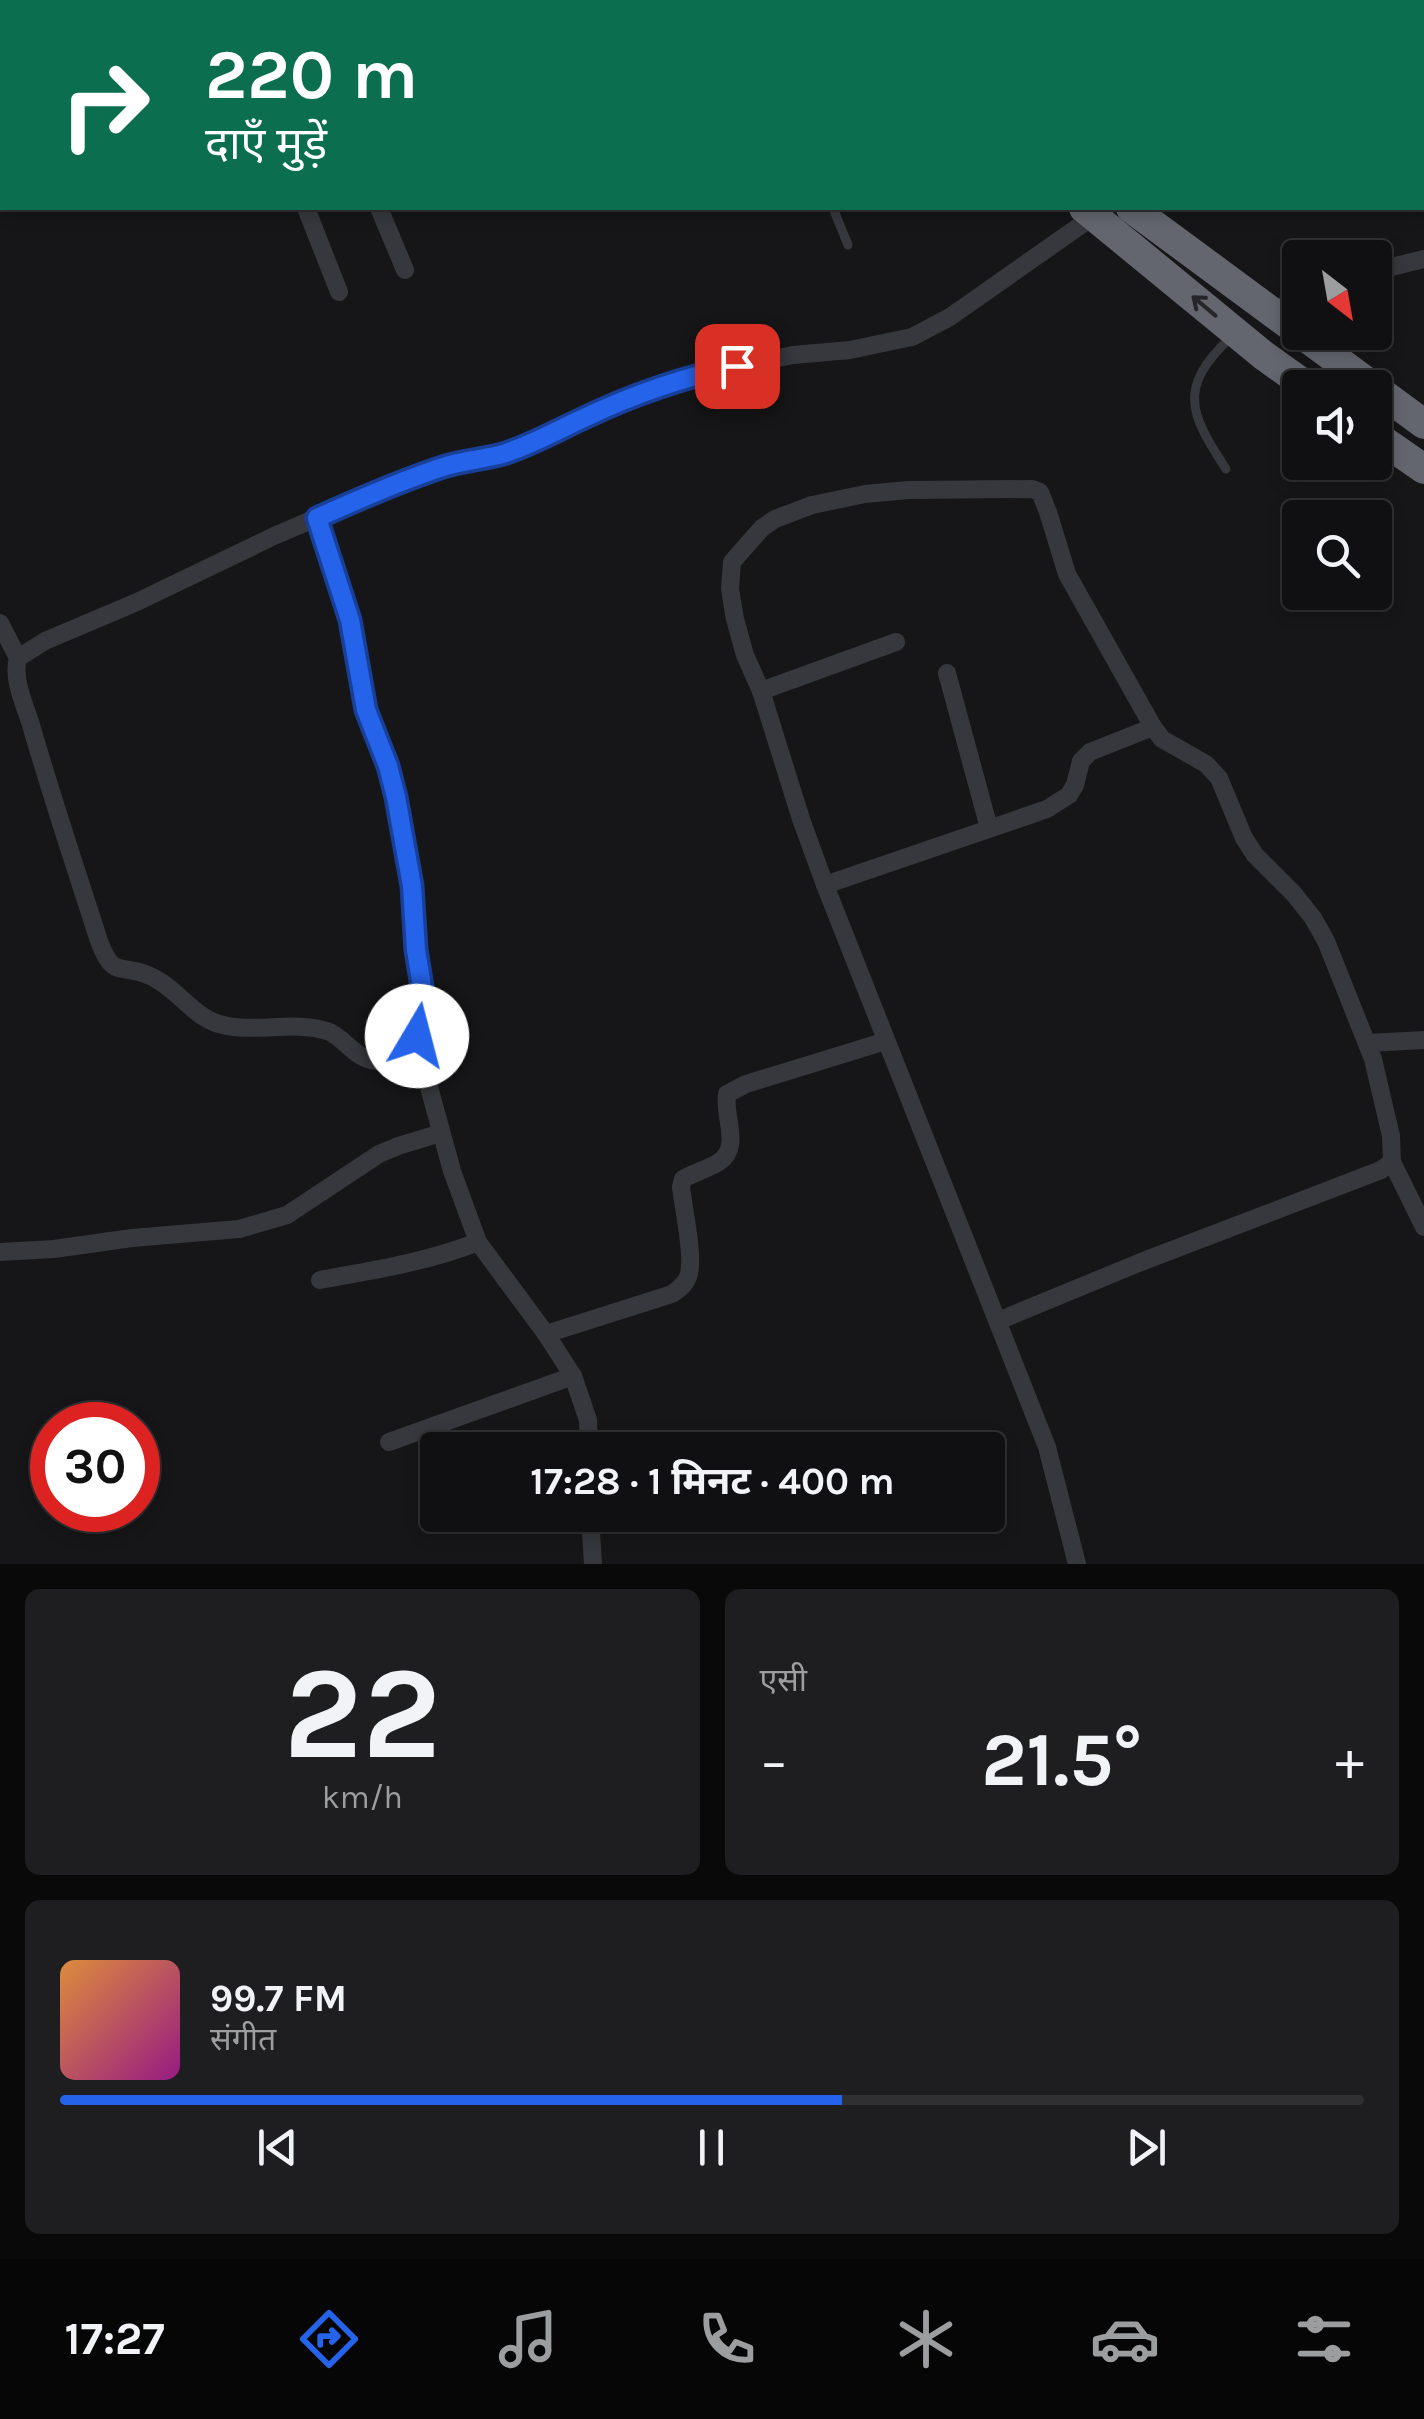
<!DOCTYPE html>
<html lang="hi">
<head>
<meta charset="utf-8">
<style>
  :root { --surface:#101012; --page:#1e1e20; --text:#f1f3f6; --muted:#9c9d9f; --line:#303032; --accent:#2563eb }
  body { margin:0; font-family:Karla,"Noto Sans Devanagari",sans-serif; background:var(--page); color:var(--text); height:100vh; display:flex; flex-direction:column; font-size:38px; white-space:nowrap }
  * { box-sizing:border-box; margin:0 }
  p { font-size:32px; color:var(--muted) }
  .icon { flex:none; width:55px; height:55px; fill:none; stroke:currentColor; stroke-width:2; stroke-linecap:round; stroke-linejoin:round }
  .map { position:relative; height:1564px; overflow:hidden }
  .details { display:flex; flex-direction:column; gap:25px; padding:25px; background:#09090a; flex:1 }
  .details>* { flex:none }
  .banner { position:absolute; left:0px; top:0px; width:1425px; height:210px; box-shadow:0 5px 15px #0003,0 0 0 2px var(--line); background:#0b6e4f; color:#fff; overflow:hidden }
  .needle { width:65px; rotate:149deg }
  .tools { position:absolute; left:1282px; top:240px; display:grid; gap:20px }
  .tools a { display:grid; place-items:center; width:110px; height:110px; border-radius:10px; background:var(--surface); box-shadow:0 5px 15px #0003,0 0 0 2px var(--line); font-size:50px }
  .speed { position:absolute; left:30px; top:1402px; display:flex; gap:20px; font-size:50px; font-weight:700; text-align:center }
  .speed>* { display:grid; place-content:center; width:130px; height:130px; border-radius:50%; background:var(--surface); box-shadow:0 5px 15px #0003,0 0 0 2px var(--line); line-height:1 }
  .speed .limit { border:15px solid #d22; background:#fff; color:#111 }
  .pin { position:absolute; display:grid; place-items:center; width:85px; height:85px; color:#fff; margin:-42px; border-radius:20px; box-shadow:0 5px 15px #0006 }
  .me { position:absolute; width:110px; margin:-55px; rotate:8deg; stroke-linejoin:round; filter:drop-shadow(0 0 8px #0008) }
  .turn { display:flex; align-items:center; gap:35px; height:210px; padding:0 40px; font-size:45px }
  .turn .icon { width:130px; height:130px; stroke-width:2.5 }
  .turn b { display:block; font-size:70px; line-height:85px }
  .big { font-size:75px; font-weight:700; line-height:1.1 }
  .details .tile { flex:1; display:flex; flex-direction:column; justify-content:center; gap:15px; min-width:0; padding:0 35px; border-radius:15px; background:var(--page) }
  .details .dial { align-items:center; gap:0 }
  .dial b { font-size:130px; line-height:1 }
  .song { display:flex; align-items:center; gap:30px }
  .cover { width:120px; height:120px; border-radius:15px; background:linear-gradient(135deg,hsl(30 70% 55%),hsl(310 70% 35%)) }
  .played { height:10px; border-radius:5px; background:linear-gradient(90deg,var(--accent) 60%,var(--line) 60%) }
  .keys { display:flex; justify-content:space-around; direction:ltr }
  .heat { display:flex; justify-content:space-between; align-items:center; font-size:55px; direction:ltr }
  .details .tiles { flex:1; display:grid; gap:25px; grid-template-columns:1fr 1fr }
  .tile:last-child { grid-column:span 2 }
  .trip { position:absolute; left:420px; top:1432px; width:585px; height:100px; border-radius:10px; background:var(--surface); box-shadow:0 5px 15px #0003,0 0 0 2px var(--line); font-weight:700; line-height:100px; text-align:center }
  .tab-bar { display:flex; height:160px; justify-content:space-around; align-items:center; background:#060607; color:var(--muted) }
  .tab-bar .icon { width:70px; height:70px }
  .tab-bar .current { color:var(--accent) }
  .tab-bar b { font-size:45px; color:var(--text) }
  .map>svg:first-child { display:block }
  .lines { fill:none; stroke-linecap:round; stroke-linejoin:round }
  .lane { stroke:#37383d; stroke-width:9 }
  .street { stroke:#37383d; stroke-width:18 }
  .highway { stroke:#63666e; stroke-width:30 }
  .oneway { stroke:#26262a }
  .route-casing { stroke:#184099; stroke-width:25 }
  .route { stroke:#2563eb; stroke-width:18 }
</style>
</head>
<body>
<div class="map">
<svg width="1424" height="1564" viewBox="0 0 1424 1564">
  <rect width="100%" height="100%" fill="#161618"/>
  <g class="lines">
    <!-- lane -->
    <g class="lane">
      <polyline points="833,208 848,245"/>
      <path d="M1226,469C1190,414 1177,388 1230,338"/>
    </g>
    <!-- street -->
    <g class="street">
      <polyline points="629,0 630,2"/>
      <polyline points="331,2 336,0"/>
      <polyline points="0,139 2,138"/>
      <polyline points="306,208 339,292"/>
      <polyline points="379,208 405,270"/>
      <polyline points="1375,271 1424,259"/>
      <polyline points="1273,312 1300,295"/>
      <polyline points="317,518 350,620 366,710 388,766 397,797 412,886 417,950 426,1021 412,1043 403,1063"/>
      <polyline points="0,623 18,658"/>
      <polyline points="947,673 989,828"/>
      <polyline points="761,691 896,642"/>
      <polyline points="825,885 1047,809 1069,795 1075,785 1081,761 1090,752 1153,727"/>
      <polyline points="1368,1043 1424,1040"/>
      <polyline points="1392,1162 1424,1227"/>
      <polyline points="0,1252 54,1249 132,1238 239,1229 287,1215 379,1154 398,1146 441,1133"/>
      <path d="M320,1280C374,1270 427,1262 478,1242"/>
      <polyline points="998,1321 1141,1262 1381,1170 1392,1162 1391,1136 1373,1059 1326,941 1313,918 1294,894 1255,855 1244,838 1219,778 1206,764 1162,739 1153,727 1067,574 1048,512 1040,492 1032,489 908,490 865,494 812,505 775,519 762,528 732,562 730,589 735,619 745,655 761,691 801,819 825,885 1047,1447 1077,1564"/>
      <path d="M546,1334L672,1294C679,1289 685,1285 688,1277C695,1259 683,1207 681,1187L683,1179C695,1172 708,1169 719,1162C742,1147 723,1116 727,1094L746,1084L886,1041"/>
      <polyline points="389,1442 573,1376"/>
      <path d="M589,1450L588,1420L573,1376L546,1334L478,1242L452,1171L429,1087C414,1057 398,1066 371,1060C353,1056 344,1037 327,1031C293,1020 253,1034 219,1024C192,1016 176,987 150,976C120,962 114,981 99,941C76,869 52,798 31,725C25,705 12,679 18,658L45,641L137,602L274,536L405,480L450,465L505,453L543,438L617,403L660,388L701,373L793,355L850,350L912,337L950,317L1098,213"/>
      <polyline points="590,1515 593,1564"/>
    </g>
    <!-- highway -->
    <g class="highway">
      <polyline points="868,0 870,2"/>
      <polyline points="912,0 914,2"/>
      <polyline points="1084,208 1263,355 1309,388"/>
      <polyline points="1131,208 1375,388"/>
      <polyline points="1375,388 1424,424"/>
      <polyline points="1375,435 1424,469"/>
    </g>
  </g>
  <!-- one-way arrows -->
  <defs><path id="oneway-shaft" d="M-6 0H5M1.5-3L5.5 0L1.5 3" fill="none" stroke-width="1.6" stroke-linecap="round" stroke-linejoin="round" transform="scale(2.5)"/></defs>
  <use class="oneway" href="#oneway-shaft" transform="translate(1204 306) rotate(-140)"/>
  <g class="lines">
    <!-- route casing -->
    <g class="route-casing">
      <path id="route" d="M417,1036L426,1020V1011L416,950L412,886L396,797L388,766L366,710L350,620L317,518C359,499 402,480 446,466C466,460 487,459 506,453C533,444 558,430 584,418C632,395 684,377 737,366"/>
    </g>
    <!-- route -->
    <use href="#route" class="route"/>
  </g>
</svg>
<div class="tools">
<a><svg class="needle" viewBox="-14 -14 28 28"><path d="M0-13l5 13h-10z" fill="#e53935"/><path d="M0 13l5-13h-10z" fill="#9c9d9f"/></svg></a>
<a><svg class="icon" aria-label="sound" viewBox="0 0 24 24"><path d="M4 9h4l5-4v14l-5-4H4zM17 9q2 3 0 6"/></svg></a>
<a><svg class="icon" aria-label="search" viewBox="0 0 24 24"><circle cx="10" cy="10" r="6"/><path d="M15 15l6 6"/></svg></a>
</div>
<div class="speed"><div class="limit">30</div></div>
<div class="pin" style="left:737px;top:366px;background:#d93025"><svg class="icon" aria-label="arrive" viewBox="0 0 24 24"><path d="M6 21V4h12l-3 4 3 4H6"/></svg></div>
<svg class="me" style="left:417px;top:1036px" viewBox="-20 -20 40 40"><circle r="19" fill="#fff"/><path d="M0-13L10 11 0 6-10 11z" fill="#2563eb"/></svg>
<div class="trip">17:28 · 1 मिनट · 400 m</div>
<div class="banner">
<div class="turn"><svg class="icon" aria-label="right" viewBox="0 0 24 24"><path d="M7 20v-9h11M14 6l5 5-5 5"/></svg><div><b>220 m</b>दाएँ मुड़ें</div></div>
</div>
</div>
<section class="details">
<div class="tiles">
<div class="tile dial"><b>22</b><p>km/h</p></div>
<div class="tile"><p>एसी</p>
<div class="heat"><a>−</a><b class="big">21.5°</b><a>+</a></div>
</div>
<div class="tile">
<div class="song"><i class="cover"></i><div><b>99.7 FM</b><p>संगीत</p></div></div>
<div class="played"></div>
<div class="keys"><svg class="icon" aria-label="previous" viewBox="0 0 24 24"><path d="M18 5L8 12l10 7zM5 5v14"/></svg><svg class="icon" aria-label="pause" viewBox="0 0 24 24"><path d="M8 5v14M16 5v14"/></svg><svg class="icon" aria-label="next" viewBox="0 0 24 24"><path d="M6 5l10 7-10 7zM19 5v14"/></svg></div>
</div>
</div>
</section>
<nav class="tab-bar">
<b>17:27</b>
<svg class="icon current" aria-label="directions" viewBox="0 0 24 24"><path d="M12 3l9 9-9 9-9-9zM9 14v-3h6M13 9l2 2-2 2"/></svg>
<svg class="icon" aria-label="music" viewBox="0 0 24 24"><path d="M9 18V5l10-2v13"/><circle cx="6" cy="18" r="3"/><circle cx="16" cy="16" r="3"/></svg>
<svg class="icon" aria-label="phone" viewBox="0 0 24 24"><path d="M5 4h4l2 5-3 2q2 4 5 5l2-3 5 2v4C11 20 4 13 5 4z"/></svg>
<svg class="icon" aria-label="climate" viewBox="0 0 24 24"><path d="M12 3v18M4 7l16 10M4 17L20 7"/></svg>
<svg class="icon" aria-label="car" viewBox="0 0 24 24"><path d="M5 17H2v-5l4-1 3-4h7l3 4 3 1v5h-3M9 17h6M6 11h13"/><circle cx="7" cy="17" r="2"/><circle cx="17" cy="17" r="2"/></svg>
<svg class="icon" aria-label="filters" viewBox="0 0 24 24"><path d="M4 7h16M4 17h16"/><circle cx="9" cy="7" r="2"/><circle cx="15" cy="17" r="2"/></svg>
</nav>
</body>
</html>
